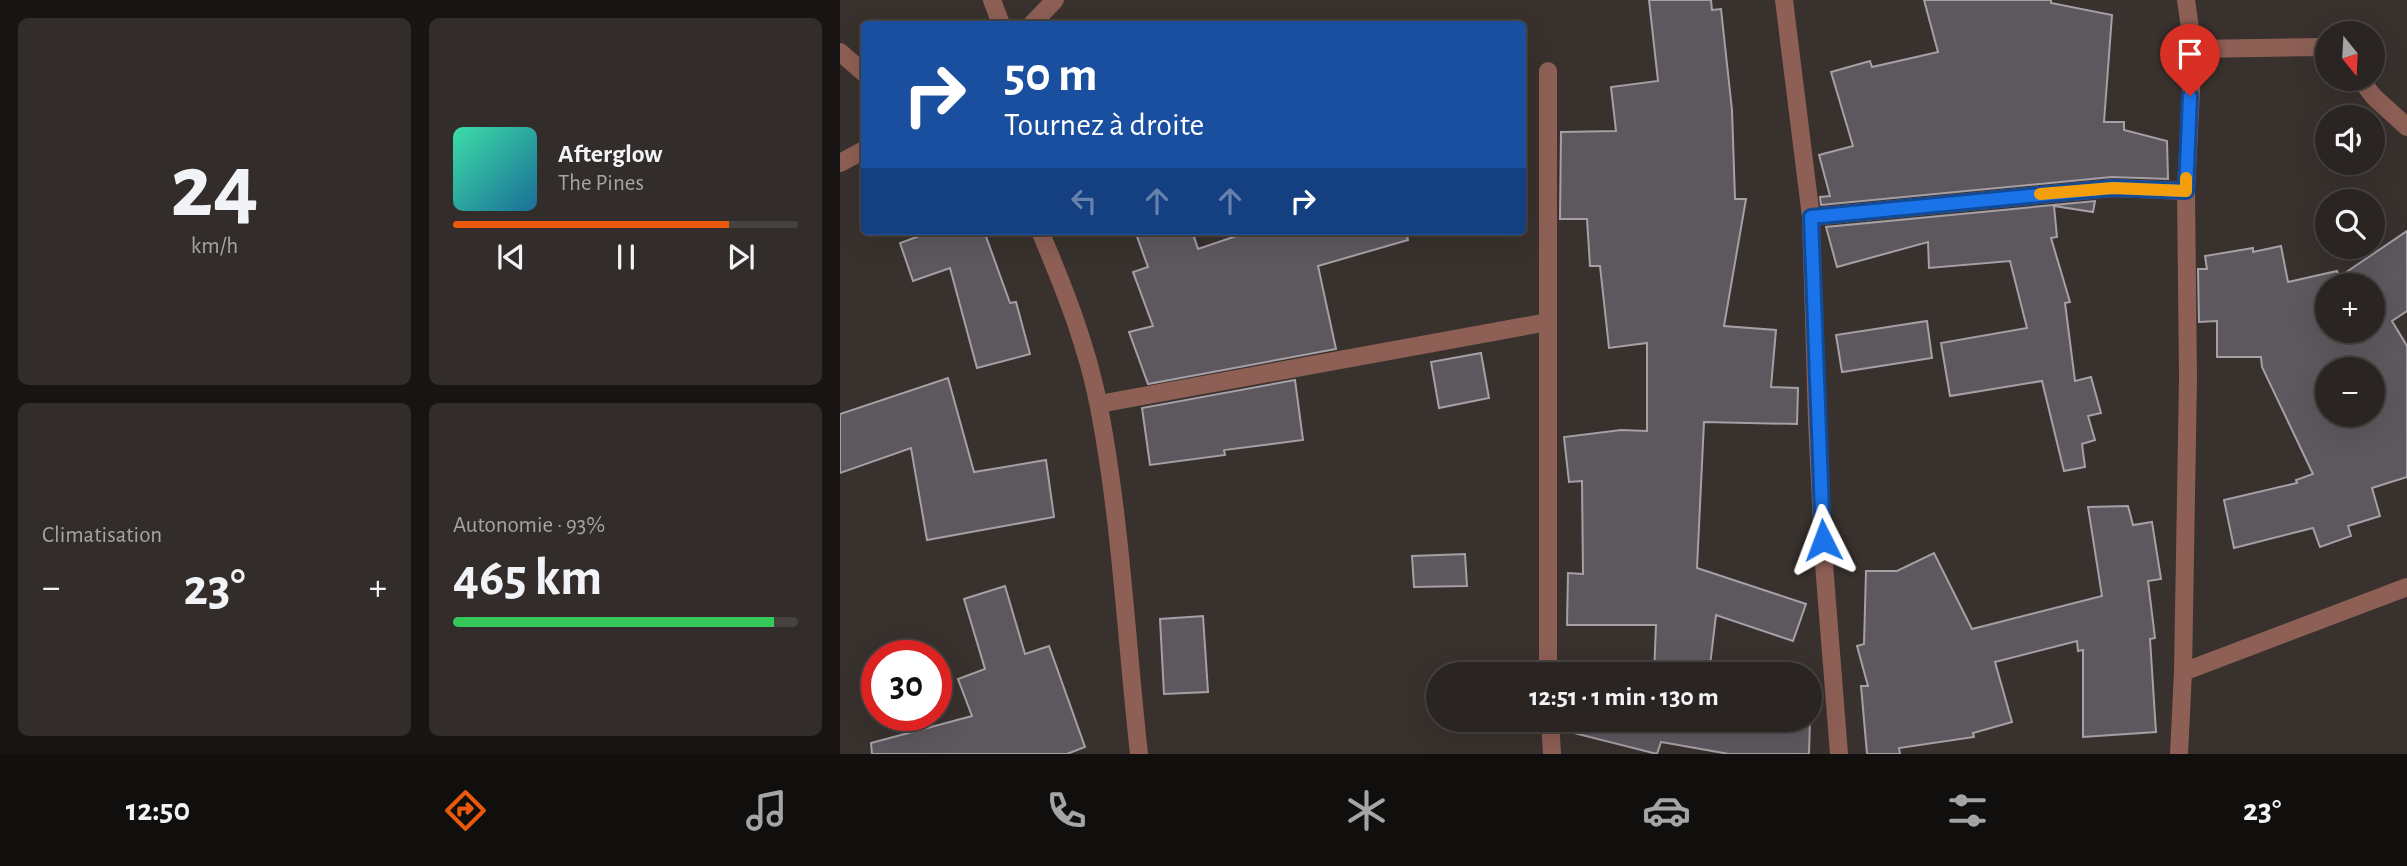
<!DOCTYPE html>
<html lang="fr">
<head>
<meta charset="utf-8">
<style>
  :root { --surface:#2a2522; --page:#322d2a; --text:#f1f3f6; --muted:#a5a5a5; --line:#464240; --accent:#ea580c }
  body { margin:0; font-family:"Alegreya Sans",sans-serif; background:var(--page); color:var(--text); height:100vh; display:flex; flex-direction:column; font-size:26px; white-space:nowrap }
  * { box-sizing:border-box; margin:0 }
  p { font-size:23px; color:var(--muted) }
  .icon { flex:none; width:38px; height:38px; fill:none; stroke:currentColor; stroke-width:2; stroke-linecap:round; stroke-linejoin:round }
  .map { position:relative; flex:1; overflow:hidden }
  .details { display:flex; flex-direction:column; gap:18px; padding:18px; background:#171413; width:840px }
  .details>* { flex:none }
  .hud { position:absolute; left:21px; top:21px; width:665px; height:214px; border-radius:7px; box-shadow:0 7px 28px #0002,0 0 0 2px var(--line); background:#1a4fa0; color:#fff; overflow:hidden }
  .needle { width:46px; rotate:162deg }
  .tools { position:absolute; left:1475px; top:21px; display:grid; gap:14px }
  .tools a { display:grid; place-items:center; width:70px; height:70px; border-radius:50%; background:var(--surface); box-shadow:0 7px 28px #0002,0 0 0 2px var(--line); font-size:35px }
  .speed { position:absolute; left:21px; top:640px; display:flex; gap:14px; font-size:35px; font-weight:700; text-align:center }
  .speed>* { display:grid; place-content:center; width:91px; height:91px; border-radius:50%; background:var(--surface); box-shadow:0 7px 28px #0002,0 0 0 2px var(--line); line-height:1 }
  .speed .limit { border:10px solid #d22; background:#fff; color:#111 }
  .pin { position:absolute; display:grid; place-items:center; width:60px; height:60px; color:#fff; margin:-72px -30px; border-radius:50% 50% 50% 0; rotate:-45deg; box-shadow:0 0 7px #0007 }
  .pin .icon { rotate:45deg }
  .me { position:absolute; width:77px; margin:-38px; rotate:357deg; stroke-linejoin:round; filter:drop-shadow(0 0 5px #0008) }
  .turn { display:flex; align-items:center; gap:24px; height:147px; padding:0 28px; font-size:32px }
  .turn .icon { width:91px; height:91px; stroke-width:2.5 }
  .turn b { display:block; font-size:49px; line-height:60px }
  .lanes { display:flex; align-items:center; height:66px; padding:0 28px; background:#0003; justify-content:center; gap:35px; direction:ltr }
  .lanes .off { opacity:.35 }
  .big { font-size:52px; font-weight:700; line-height:1.1 }
  .details .card { flex:1; display:flex; flex-direction:column; justify-content:center; gap:10px; min-width:0; padding:0 24px; border-radius:10px; background:var(--page) }
  .details .dial { align-items:center; gap:0 }
  .dial b { font-size:91px; line-height:1 }
  .song { display:flex; align-items:center; gap:21px }
  .cover { width:84px; height:84px; border-radius:10px; background:linear-gradient(135deg,hsl(160 70% 55%),hsl(200 70% 35%)) }
  .played { height:7px; border-radius:4px; background:linear-gradient(90deg,var(--accent) 80%,var(--line) 80%) }
  .keys { display:flex; justify-content:space-around; direction:ltr }
  .heat { display:flex; justify-content:space-between; align-items:center; font-size:38px; direction:ltr }
  .charge { height:10px; border-radius:5px; background:linear-gradient(90deg,#34c759 93%,var(--line) 0) }
  .details .tiles { flex:1; display:grid; gap:18px; grid-template-columns:repeat(2,1fr) }
  .trip { position:absolute; left:586px; top:662px; width:396px; height:70px; border-radius:35px; background:var(--surface); box-shadow:0 7px 28px #0002,0 0 0 2px var(--line); font-weight:700; line-height:70px; text-align:center }
  .menu { display:flex; height:112px; justify-content:space-around; align-items:center; background:#110f0e; color:var(--muted) }
  .menu .icon { width:49px; height:49px }
  .menu .selected { color:var(--accent) }
  .menu b { font-size:32px; color:var(--text) }
  main { display:flex; flex:1; min-height:0 }
  .map>svg:first-child { display:block }
  .building { fill:#5d585e; stroke:#a59fa6; stroke-width:2; fill-rule:evenodd }
  .lines { fill:none; stroke-linecap:round; stroke-linejoin:round }
  .street { stroke:#8d5f55; stroke-width:18 }
  .route-casing { stroke:#114b97; stroke-width:18 }
  .route { stroke:#1a73e8; stroke-width:12 }
  .slow { stroke:#f59e0b; stroke-width:12 }
</style>
</head>
<body>
<main>
<section class="details">
<div class="tiles">
<div class="card dial"><b>24</b><p>km/h</p></div>
<div class="card">
<div class="song"><i class="cover"></i><div><b>Afterglow</b><p>The Pines</p></div></div>
<div class="played"></div>
<div class="keys"><svg class="icon" aria-label="previous" viewBox="0 0 24 24"><path d="M18 5L8 12l10 7zM5 5v14"/></svg><svg class="icon" aria-label="pause" viewBox="0 0 24 24"><path d="M8 5v14M16 5v14"/></svg><svg class="icon" aria-label="next" viewBox="0 0 24 24"><path d="M6 5l10 7-10 7zM19 5v14"/></svg></div>
</div>
<div class="card"><p>Climatisation</p>
<div class="heat"><a>−</a><b class="big">23°</b><a>+</a></div>
</div>
<div class="card"><p>Autonomie · 93%</p><b class="big">465 km</b><div class="charge"></div></div>
</div>
</section>
<div class="map">
<svg width="1567" height="754" viewBox="0 0 1567 754">
  <rect width="100%" height="100%" fill="#38312d"/>
  <!-- building -->
  <g class="building">
    <polygon points="809,0 871,0 872,10 881,9 892,110 895,199 906,199 884,326 936,330 931,387 958,388 957,424 864,422 857,568 966,604 953,641 876,615 869,674 814,674 816,625 727,625 728,573 743,574 742,481 729,482 724,437 781,430 807,431 807,343 769,348 760,266 750,266 747,219 720,219 721,132 776,131 771,87 818,81"/>
    <polygon points="1084,0 1211,0 1211,3 1272,15 1264,122 1284,122 1284,130 1327,141 1328,179 1272,177 981,205 980,197 990,196 979,155 1013,146 991,72 1030,61 1032,67 1098,52"/>
    <polygon points="1255,201 1253,212 1214,206 1217,237 1211,238 1230,302 1225,303 1235,381 1251,377 1261,413 1248,416 1255,440 1242,444 1245,467 1224,471 1202,381 1110,396 1101,343 1187,328 1170,261 1089,268 1088,242 997,267 986,227"/>
    <polygon points="93,231 144,231 170,303 176,302 190,354 137,368 110,268 73,281 60,243"/>
    <polygon points="295,231 352,231 358,249 411,231 566,231 568,240 478,266 496,349 308,384 289,332 313,326 293,272 308,267"/>
    <path d="M1567,231V311L1552,321L1567,346V477L1532,488L1540,516L1508,526L1511,536L1480,547L1473,528L1394,548L1384,500L1457,483L1456,480L1473,474L1422,367L1421,357H1377V321L1359,322L1358,269H1367L1365,256L1413,248V252L1441,246L1448,282L1497,271L1499,277ZM1488,285H1533V331H1488ZM1488,369H1533V415H1488Z"/>
    <polygon points="1087,321 1092,358 1002,372 996,335"/>
    <polygon points="641,353 649,398 599,408 591,362"/>
    <polygon points="108,378 134,472 206,460 214,517 87,540 71,448 0,473 0,414"/>
    <polygon points="455,380 463,440 384,450 385,455 310,465 302,408"/>
    <polygon points="1288,506 1293,525 1312,522 1321,579 1308,581 1315,638 1310,639 1316,732 1243,737 1243,650 1238,651 1237,641 1155,662 1172,722 1133,733 1134,737 1059,748 1060,754 1027,754 1021,686 1028,686 1017,646 1024,644 1026,571 1057,571 1094,553 1132,629 1262,596 1248,507"/>
    <polygon points="625,554 627,586 574,587 572,556"/>
    <polygon points="165,586 185,654 209,646 245,747 227,754 32,754 31,743 132,716 118,679 145,669 124,599"/>
    <polygon points="363,616 368,692 324,694 320,619"/>
    <polygon points="727,719 970,719 969,754 889,754 821,742 817,754 726,731"/>
  </g>
  <g class="lines">
    <!-- street -->
    <g class="street">
      <polyline points="152,0 161,24"/>
      <polyline points="944,0 971,217 977,421 984,564 999,754"/>
      <polyline points="192,24 215,0"/>
      <polyline points="1353,49 1482,47 1488,50"/>
      <polyline points="0,52 24,73"/>
      <polyline points="1520,79 1534,97 1567,127"/>
      <polyline points="0,163 24,150"/>
      <polyline points="971,217 1273,188 1346,191"/>
      <path d="M200,231C224,288 247,345 259,407C281,521 286,638 299,754"/>
      <polyline points="259,404 708,322"/>
      <polyline points="1343,672 1567,587"/>
      <polyline points="708,674 708,71"/>
      <polyline points="710,719 712,754"/>
      <polyline points="1339,754 1343,672 1348,378 1346,191 1353,49 1346,0"/>
    </g>
  </g>
  <g class="lines">
    <!-- route casing -->
    <g class="route-casing">
      <polyline id="route" points="983,540 971,217 1273,188 1346,191 1350,96"/>
    </g>
    <!-- route -->
    <use href="#route" class="route"/>
    <!-- slow -->
    <polyline class="slow" points="1200,194 1273,188 1346,191 1346,178"/>
  </g>
</svg>
<div class="tools">
<a><svg class="needle" viewBox="-14 -14 28 28"><path d="M0-13l5 13h-10z" fill="#e53935"/><path d="M0 13l5-13h-10z" fill="#a5a5a5"/></svg></a>
<a><svg class="icon" aria-label="sound" viewBox="0 0 24 24"><path d="M4 9h4l5-4v14l-5-4H4zM17 9q2 3 0 6"/></svg></a>
<a><svg class="icon" aria-label="search" viewBox="0 0 24 24"><circle cx="10" cy="10" r="6"/><path d="M15 15l6 6"/></svg></a>
<a>+</a>
<a>−</a>
</div>
<div class="speed"><div class="limit">30</div></div>
<div class="pin" style="left:1350px;top:96px;background:#d93025"><svg class="icon" aria-label="arrive" viewBox="0 0 24 24"><path d="M6 21V4h12l-3 4 3 4H6"/></svg></div>
<svg class="me" style="left:983px;top:540px" viewBox="-20 -20 40 40"><path d="M0-17L14 15 0 8-14 15z" fill="#1a73e8" stroke="#fff" stroke-width="4"/></svg>
<div class="trip">12:51 · 1 min · 130 m</div>
<div class="hud">
<div class="turn"><svg class="icon" aria-label="right" viewBox="0 0 24 24"><path d="M7 20v-9h11M14 6l5 5-5 5"/></svg><div><b>50 m</b>Tournez à droite</div></div>
<div class="lanes"><svg class="icon off" aria-label="left" viewBox="0 0 24 24"><path d="M17 20v-9H6M10 6l-5 5 5 5"/></svg><svg class="icon off" aria-label="ahead" viewBox="0 0 24 24"><path d="M12 20V5M6 11l6-6 6 6"/></svg><svg class="icon off" aria-label="ahead" viewBox="0 0 24 24"><path d="M12 20V5M6 11l6-6 6 6"/></svg><svg class="icon" aria-label="right" viewBox="0 0 24 24"><path d="M7 20v-9h11M14 6l5 5-5 5"/></svg></div>
</div>
</div>
</main>
<nav class="menu">
<b>12:50</b>
<svg class="icon selected" aria-label="directions" viewBox="0 0 24 24"><path d="M12 3l9 9-9 9-9-9zM9 14v-3h6M13 9l2 2-2 2"/></svg>
<svg class="icon" aria-label="music" viewBox="0 0 24 24"><path d="M9 18V5l10-2v13"/><circle cx="6" cy="18" r="3"/><circle cx="16" cy="16" r="3"/></svg>
<svg class="icon" aria-label="phone" viewBox="0 0 24 24"><path d="M5 4h4l2 5-3 2q2 4 5 5l2-3 5 2v4C11 20 4 13 5 4z"/></svg>
<svg class="icon" aria-label="climate" viewBox="0 0 24 24"><path d="M12 3v18M4 7l16 10M4 17L20 7"/></svg>
<svg class="icon" aria-label="car" viewBox="0 0 24 24"><path d="M5 17H2v-5l4-1 3-4h7l3 4 3 1v5h-3M9 17h6M6 11h13"/><circle cx="7" cy="17" r="2"/><circle cx="17" cy="17" r="2"/></svg>
<svg class="icon" aria-label="filters" viewBox="0 0 24 24"><path d="M4 7h16M4 17h16"/><circle cx="9" cy="7" r="2"/><circle cx="15" cy="17" r="2"/></svg>
<b>23°</b>
</nav>
</body>
</html>
